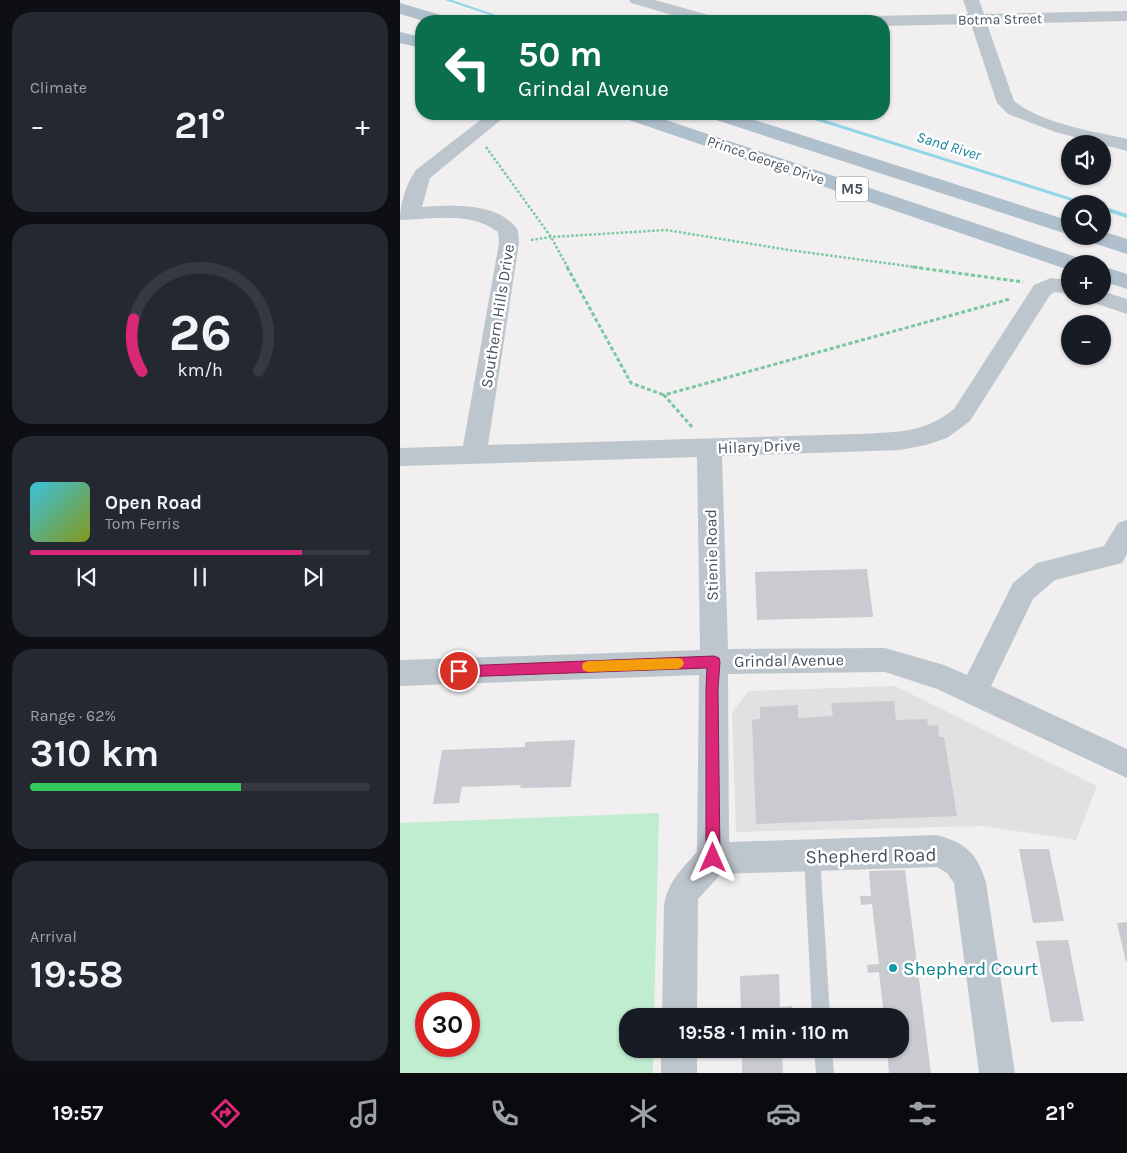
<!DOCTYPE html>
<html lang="en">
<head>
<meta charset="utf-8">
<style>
  :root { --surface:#171b24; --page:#242831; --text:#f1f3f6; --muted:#9ea1a6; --line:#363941; --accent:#db2777 }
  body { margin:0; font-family:Karla,sans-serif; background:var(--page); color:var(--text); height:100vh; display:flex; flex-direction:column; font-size:19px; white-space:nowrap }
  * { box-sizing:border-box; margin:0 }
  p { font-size:16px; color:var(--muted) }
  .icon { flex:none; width:28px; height:28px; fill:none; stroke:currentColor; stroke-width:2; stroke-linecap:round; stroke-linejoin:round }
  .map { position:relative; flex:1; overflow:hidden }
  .sheet { display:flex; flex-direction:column; gap:12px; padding:12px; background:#0d0f14; width:400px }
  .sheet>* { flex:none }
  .guide { position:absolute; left:15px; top:15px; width:475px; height:105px; border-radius:20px; box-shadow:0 1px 4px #0004; background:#0b6e4f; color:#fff; overflow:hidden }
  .controls { position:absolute; left:661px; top:135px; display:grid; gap:10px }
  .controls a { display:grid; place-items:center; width:50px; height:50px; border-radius:50%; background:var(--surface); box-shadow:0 1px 4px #0004; font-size:25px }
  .speed { position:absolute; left:15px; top:992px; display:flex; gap:10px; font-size:25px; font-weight:700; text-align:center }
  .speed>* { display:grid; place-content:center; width:65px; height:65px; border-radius:50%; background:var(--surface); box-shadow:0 1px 4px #0004; line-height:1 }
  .speed .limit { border:8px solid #d22; background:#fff; color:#111 }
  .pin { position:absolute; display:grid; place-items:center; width:42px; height:42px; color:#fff; margin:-21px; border:2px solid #fff; border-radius:50%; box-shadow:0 1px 5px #0007 }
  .me { position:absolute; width:55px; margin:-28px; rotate:0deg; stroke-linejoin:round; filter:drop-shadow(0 0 4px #0008) }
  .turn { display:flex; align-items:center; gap:18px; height:105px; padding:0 20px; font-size:22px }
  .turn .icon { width:65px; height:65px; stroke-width:2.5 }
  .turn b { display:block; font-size:35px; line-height:42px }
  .big { font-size:38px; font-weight:700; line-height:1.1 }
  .sheet .widget { flex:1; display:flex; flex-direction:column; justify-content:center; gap:8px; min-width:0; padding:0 18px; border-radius:20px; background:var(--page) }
  .sheet .dial { align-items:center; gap:0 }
  .dial svg { height:130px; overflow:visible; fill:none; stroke:var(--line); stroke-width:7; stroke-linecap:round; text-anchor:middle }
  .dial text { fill:var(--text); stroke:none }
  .song { display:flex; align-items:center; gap:15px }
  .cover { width:60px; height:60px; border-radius:8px; background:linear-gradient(135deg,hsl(190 70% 55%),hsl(70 70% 35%)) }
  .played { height:5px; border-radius:2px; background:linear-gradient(90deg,var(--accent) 80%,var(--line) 80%) }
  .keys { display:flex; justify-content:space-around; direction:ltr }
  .heat { display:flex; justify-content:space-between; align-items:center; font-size:28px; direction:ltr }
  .charge { height:8px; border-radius:4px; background:linear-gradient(90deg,#34c759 62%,var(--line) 0) }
  .trip { position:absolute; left:219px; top:1008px; width:290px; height:50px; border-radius:20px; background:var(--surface); box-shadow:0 1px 4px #0004; font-weight:700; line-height:50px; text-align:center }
  .menu { display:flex; height:80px; justify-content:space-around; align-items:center; background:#090b0e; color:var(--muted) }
  .menu .icon { width:35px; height:35px }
  .menu .selected { color:var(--accent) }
  .menu b { font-size:22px; color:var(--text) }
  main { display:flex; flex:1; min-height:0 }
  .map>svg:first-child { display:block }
  .education { fill:#e2e0e0 }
  .green { fill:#c0ecd0; fill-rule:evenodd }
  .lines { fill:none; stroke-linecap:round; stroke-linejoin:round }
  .stream { fill:#90d6e6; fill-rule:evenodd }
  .building { fill:#c9cbd1 }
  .path-far1 { stroke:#7ac8a0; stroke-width:2.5; stroke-dasharray:2.5 2; stroke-linecap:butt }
  .path { stroke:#7ac8a0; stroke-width:3; stroke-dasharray:4 2.5; stroke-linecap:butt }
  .lane { fill:#bec6cd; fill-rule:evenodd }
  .street { fill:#bec6cd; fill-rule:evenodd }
  .primary { fill:#b0bfcc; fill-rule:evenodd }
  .route { fill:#db2777; stroke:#8e194d }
  .slow { fill:#f59e0b }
  .culture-dot { fill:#0f9aa8; stroke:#fff; stroke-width:2 }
  .labels { text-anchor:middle; stroke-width:5; stroke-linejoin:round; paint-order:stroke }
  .far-street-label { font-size:14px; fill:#48525b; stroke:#fff }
  .far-water-label { font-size:15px; font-style:italic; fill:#15819a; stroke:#fff }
  .shield { fill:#fff; stroke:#7f868c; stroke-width:1 }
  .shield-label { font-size:15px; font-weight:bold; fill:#48525b }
  .street-label { font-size:16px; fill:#48525b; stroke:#fff }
  .near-street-label { font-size:19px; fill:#48525b; stroke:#fff }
  .near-culture-label { font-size:19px; fill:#0d838f; stroke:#fff; text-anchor:start }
</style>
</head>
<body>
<main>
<section class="sheet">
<div class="widget"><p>Climate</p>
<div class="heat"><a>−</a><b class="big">21°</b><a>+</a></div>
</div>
<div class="widget dial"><svg viewBox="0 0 100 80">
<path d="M14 69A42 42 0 1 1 86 69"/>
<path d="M14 69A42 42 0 0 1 9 37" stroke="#db2777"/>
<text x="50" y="56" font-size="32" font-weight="700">26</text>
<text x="50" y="72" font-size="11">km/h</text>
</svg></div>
<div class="widget">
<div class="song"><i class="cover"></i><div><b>Open Road</b><p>Tom Ferris</p></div></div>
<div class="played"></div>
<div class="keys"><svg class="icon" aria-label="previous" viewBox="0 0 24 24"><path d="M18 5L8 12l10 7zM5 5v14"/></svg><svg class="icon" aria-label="pause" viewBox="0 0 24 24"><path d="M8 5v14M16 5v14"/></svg><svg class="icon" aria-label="next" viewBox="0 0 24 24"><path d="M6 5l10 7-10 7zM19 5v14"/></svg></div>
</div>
<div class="widget"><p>Range · 62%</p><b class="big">310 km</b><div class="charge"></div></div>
<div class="widget"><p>Arrival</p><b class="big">19:58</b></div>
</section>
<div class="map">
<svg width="727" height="1073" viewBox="0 0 727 1073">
  <rect width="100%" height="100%" fill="#f1efef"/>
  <!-- education -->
  <polygon class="education" points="495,686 697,786 676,840 583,826 336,832 332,712 349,691"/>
  <!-- green -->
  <path class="green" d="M259,813L254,1016H228V1049H253V1073H0V823ZM26,1004H69V1046H26Z"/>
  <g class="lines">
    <!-- stream -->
    <g class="stream">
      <polygon points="45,0 52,0 114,21 108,21"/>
      <polygon points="399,114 406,114 691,204 681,204 399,115"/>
      <polygon points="702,206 727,214 727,218 702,210"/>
    </g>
  </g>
  <!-- building -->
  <g class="building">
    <polygon points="467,569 473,617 357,620 355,572"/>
    <polygon points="494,701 496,720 527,719 528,726 538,725 539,737 544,737 557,816 356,824 352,720 360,719 360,707 398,705 398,718 433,716 431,703"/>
    <polygon points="175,740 171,787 120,788 121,785 62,787 59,803 33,804 42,750 125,747 125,742"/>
    <polygon points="619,849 649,849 664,921 633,923"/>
    <polygon points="505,870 531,1073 489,1073 487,1049 500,1049 500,1016 484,1016 479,972 468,973 467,965 479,964 472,904 461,905 460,896 471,896 469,871"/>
    <polygon points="727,922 727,962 726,962 717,923"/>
    <polygon points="668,940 684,1021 651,1022 636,941"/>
    <polygon points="379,974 380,1007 392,1006 392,1015 341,1016 340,976"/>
    <polygon points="342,1049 382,1049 383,1073 342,1073"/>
  </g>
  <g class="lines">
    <!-- path-far1 -->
    <g class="path-far1">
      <polyline points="86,147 151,237 168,268"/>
      <polyline points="131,240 151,237 266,230 389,250 522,268"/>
    </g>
    <!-- path -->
    <g class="path">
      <polyline points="167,267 231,383 264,395"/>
      <polyline points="513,267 623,282"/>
      <polyline points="292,427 264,395 610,299"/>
    </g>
    <!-- lane -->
    <g class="lane">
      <polygon points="412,848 418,850 420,856 430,1016 412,1016 404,856 406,850"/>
      <polygon points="414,1049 432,1049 434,1073 416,1073"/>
    </g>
    <!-- street -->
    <g class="street">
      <polygon points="229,0 255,0 316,17 318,21 293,21 231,3"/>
      <path d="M563,0H579L584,14L727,11V21L587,24L614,101C642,124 693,131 727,139V151L655,132L608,114L597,103L571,24L484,26V21H464L466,17L472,16L568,14Z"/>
      <path d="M88,114H108L30,178L22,207C51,205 99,202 118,230L119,243L88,445L458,434C495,432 523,434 554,409L634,285L651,278L670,280V294L654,292L650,295L570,421L547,438L526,445L500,450L322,456L328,649L485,648L544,665L567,675L613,583L637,563L704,546L718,523L727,520V554L722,563L655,580L633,599L591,686L727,749V778L537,689L485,672L328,674L329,842L537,835C566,843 578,854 586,883L615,1073H579L554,883L547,873L537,867L321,874L298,899L297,1016H262L264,905C269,880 281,870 297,852L299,675L0,686V660L300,650L297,457L0,466V448L63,446L99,243L98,232C71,211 32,219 0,220C0,203 6,184 16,170Z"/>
      <polygon points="702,291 727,299 727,314 688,301 685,296 702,296"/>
      <rect x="261" y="1049" width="36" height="24"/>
    </g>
    <!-- primary -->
    <g class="primary">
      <polygon points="0,3 47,17 50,21 24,21 0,14"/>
      <polygon points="0,32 21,37 21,48 0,43"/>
      <polygon points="221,114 248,114 682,259 685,264 670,264 670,270 666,269 223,118"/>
      <polygon points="307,114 336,114 670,221 670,235 310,118"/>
      <polygon points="702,231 727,239 727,254 687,241 684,236 702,236"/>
      <polygon points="702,266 727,274 727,289 702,281"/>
    </g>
  </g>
  <!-- route -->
  <polygon class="route" points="314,656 319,658 320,662 318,689 320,858 318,863 313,865 308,863 306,858 306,689 307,668 59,677 54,675 53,671 54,667 59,666"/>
  <!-- slow -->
  <polygon class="slow" points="278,658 282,659 284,663 282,667 278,669 188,672 183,670 182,666 183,663 188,661"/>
  <!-- markers -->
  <circle class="culture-dot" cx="493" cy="968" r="5"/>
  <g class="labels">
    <!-- far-street labels -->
    <g class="far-street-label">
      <text transform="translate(600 19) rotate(-1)" y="5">Botma Street</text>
      <text transform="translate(366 160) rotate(19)" y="5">Prince George Drive</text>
    </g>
    <!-- far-water labels -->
    <g class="far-water-label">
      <text transform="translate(549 146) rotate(17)" y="5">Sand River</text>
    </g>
    <!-- shield labels -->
    <rect class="shield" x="436" y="176.5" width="32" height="25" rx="4"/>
    <g class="shield-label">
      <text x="452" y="194">M5</text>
    </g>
    <!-- street labels -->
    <g class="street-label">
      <text transform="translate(97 316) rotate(-81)" y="6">Southern Hills Drive</text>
      <text transform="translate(359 446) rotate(-2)" y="6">Hilary Drive</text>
      <text transform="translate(311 555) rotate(-91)" y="6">Stienie Road</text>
      <text transform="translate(389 660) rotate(-1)" y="6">Grindal Avenue</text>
    </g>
    <!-- near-street labels -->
    <g class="near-street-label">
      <text transform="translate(471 855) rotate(-1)" y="7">Shepherd Road</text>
    </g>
    <!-- near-culture labels -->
    <g class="near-culture-label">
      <text x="503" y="975">Shepherd Court</text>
    </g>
  </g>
</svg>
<div class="controls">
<a><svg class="icon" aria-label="sound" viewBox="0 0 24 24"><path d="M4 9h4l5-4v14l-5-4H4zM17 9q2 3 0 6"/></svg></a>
<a><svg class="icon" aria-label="search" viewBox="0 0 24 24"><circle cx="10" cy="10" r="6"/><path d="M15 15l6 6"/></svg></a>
<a>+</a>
<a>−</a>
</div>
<div class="speed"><div class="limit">30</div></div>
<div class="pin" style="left:59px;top:671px;background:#d93025"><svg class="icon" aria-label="arrive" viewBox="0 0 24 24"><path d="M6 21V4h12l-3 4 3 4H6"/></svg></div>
<svg class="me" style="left:313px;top:858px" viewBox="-20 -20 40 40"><path d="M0-17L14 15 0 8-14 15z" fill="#db2777" stroke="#fff" stroke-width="4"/></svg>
<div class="trip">19:58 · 1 min · 110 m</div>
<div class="guide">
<div class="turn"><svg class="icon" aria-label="left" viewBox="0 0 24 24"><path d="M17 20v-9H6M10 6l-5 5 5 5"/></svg><div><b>50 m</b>Grindal Avenue</div></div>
</div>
</div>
</main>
<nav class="menu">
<b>19:57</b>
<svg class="icon selected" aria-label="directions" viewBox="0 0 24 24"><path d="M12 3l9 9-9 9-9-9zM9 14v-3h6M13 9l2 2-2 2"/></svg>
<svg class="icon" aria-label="music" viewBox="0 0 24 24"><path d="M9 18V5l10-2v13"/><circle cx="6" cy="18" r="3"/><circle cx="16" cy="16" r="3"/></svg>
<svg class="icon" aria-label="phone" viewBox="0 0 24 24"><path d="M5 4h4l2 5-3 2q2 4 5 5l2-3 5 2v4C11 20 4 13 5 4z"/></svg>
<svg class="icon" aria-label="climate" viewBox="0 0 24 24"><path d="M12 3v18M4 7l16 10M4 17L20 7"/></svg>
<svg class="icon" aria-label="car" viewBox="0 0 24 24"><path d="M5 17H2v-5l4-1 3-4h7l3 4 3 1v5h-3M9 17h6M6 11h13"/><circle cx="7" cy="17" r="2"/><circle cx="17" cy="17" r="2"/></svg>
<svg class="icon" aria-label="filters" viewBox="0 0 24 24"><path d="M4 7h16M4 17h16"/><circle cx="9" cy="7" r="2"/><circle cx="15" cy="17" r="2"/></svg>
<b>21°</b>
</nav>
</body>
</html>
